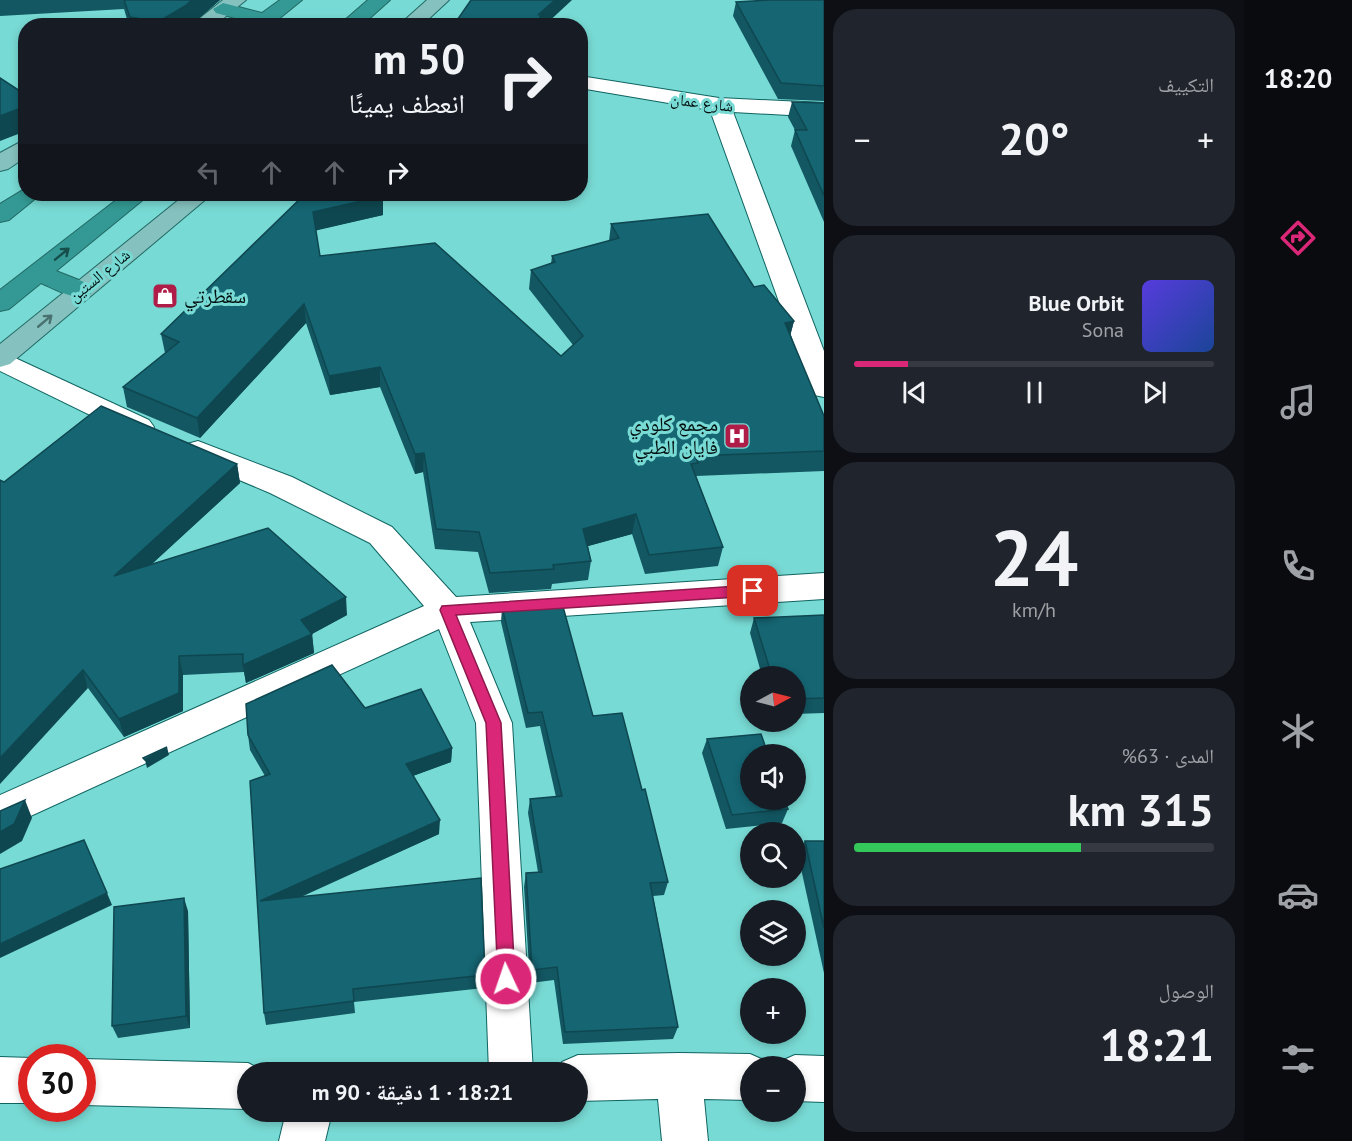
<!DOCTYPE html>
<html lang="ar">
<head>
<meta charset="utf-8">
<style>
  :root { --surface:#171b24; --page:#20242c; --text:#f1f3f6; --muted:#9ea1a6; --line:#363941; --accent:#db2777 }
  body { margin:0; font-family:"PT Sans","Noto Naskh Arabic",sans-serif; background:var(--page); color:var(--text); direction:rtl; height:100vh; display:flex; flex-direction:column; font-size:22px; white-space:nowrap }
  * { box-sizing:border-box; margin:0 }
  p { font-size:20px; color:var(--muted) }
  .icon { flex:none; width:33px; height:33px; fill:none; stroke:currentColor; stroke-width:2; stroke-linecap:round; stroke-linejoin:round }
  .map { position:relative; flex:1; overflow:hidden; direction:ltr }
  .side { display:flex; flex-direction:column; gap:9px; padding:9px; background:#0d0f14; width:420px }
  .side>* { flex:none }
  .top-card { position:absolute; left:18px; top:18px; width:570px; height:183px; border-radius:24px; box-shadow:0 3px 9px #0003; direction:rtl; background:#171b24; color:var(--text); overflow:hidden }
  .needle { width:39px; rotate:83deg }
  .fabs { position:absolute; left:740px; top:666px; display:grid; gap:12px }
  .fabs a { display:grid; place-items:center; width:66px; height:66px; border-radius:50%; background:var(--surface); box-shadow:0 3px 9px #0003; font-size:30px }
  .speed { position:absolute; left:18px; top:1044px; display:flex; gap:12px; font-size:30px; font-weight:700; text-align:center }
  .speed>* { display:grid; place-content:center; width:78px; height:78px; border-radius:50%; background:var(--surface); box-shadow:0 3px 9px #0003; line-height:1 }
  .speed .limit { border:9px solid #d22; background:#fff; color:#111 }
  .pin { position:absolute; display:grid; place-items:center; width:51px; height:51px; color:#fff; margin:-26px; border-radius:12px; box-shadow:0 3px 9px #0006 }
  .me { position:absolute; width:66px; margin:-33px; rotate:357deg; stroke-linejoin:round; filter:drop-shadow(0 0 4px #0008) }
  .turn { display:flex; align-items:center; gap:21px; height:126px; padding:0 24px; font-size:27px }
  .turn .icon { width:78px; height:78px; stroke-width:2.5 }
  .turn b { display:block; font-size:42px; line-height:51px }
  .lanes { display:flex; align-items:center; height:57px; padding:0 24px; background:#0003; justify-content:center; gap:30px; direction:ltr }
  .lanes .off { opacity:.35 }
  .big { font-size:45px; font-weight:700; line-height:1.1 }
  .side .card { flex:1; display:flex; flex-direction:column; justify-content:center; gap:9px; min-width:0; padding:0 21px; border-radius:24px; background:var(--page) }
  .side .dial { align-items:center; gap:0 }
  .dial b { font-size:78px; line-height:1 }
  .song { display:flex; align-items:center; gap:18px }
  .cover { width:72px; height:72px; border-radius:9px; background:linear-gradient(135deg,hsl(250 70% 55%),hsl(220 70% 35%)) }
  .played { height:6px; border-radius:3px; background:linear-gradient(90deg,var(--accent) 15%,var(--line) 15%) }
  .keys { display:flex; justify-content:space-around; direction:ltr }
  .heat { display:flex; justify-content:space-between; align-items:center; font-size:33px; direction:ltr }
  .charge { height:9px; border-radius:4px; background:linear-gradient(90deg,#34c759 63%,var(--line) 0) }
  .trip { position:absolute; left:237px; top:1062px; width:351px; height:60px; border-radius:30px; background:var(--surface); box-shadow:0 3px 9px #0003; font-weight:700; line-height:60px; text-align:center; direction:rtl }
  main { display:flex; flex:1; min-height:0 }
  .dock { display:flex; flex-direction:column; width:108px; justify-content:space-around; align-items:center; background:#090b0e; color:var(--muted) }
  .dock .icon { width:42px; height:42px }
  .dock .current { color:var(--accent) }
  .dock b { font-size:27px; color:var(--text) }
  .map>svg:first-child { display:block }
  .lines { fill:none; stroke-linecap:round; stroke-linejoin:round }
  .street-casing { stroke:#0f6461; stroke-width:2 }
  .primary-casing { stroke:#226965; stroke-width:2 }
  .highway-casing { stroke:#226965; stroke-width:2 }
  .street { fill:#fff; fill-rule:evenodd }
  .primary { fill:#85c2bf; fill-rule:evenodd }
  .highway { fill:#349994; fill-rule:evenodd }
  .wall { fill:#125762 }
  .shaded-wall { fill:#0f4750 }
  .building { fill:#156572; stroke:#0f4750; stroke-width:1.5 }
  .oneway { stroke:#174d4a }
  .oneway2 { stroke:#49716f }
  .route { fill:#db2777; stroke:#8e194d; stroke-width:1.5 }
  .labels { text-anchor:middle; stroke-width:6; stroke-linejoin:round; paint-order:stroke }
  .far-street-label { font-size:16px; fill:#000f0e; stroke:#78dad4 }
  .poi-label { font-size:20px; fill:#000f0e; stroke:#78dad4; text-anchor:start }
</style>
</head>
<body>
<main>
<nav class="dock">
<b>18:20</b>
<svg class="icon current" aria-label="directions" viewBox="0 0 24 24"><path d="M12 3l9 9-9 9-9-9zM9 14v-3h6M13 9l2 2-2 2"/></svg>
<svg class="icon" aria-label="music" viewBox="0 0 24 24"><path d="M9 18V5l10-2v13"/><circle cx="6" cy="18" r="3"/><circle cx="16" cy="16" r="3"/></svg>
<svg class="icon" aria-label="phone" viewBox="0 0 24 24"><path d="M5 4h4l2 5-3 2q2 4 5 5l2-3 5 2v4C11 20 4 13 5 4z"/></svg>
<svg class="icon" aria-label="climate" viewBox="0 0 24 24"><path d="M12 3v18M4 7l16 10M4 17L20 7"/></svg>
<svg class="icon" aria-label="car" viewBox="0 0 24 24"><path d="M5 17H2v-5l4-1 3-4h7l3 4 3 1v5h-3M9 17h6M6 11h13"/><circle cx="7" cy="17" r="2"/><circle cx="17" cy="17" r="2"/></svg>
<svg class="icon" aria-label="filters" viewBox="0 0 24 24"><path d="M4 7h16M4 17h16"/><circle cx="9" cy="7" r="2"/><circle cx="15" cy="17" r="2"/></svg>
</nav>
<section class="side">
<div class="card"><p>التكييف</p>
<div class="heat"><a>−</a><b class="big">20°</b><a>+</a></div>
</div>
<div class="card">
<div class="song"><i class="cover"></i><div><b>Blue Orbit</b><p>Sona</p></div></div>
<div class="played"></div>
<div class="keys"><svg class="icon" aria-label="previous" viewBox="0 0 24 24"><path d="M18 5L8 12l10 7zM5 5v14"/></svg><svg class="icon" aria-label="pause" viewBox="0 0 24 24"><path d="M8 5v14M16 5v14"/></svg><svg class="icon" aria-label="next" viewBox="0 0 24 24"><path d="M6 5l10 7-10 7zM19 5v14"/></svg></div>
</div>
<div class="card dial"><b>24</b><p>km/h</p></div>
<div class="card"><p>المدى · 63%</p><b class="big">315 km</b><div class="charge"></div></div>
<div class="card"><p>الوصول</p><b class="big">18:21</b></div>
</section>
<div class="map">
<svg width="824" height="1141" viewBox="0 0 824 1141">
  <rect width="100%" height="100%" fill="#78dad4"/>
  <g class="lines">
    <!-- street casing -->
    <g class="street-casing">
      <g id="street">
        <polygon points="580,76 719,98 824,103 824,117 733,112 824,351 824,397 814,395 810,388 710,110 580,88"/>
        <polygon points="0,351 149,420 154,427 149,434 139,437 129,434 0,371"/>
        <polygon points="198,441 292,477 392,527 456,597 824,573 824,599 470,622 512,723 533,1072 489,1072 476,723 439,629 0,830 0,795 424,606 370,543 270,493 187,458 183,451 187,444"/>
        <polygon points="679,1053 750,1054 766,1061 768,1066 750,1066 750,1100 704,1099 708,1141 662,1141 658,1099 578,1101 578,1072 558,1072 562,1062 578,1055"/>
        <polygon points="795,1055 824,1056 824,1102 795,1101 795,1066 777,1066 779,1062"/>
        <polygon points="0,1057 32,1058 32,1103 0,1103"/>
        <polygon points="82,1059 248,1063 265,1072 248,1072 248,1109 82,1105"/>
        <polygon points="286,1112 332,1112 325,1141 279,1141"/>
      </g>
    </g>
    <!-- primary casing -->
    <g class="primary-casing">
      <g id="primary">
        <polygon points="223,0 246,0 214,26 190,26"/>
        <polygon points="427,0 449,0 421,26 398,26"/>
        <polygon points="26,139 26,157 8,169 0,171 0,153"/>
        <polygon points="186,194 212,194 10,364 0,367 0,344"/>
      </g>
    </g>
    <!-- highway casing -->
    <g class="highway-casing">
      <g id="highway">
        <polygon points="280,0 302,0 270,26 247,26 250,22 216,13 213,9 223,3 262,13"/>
        <polygon points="368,0 390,0 361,26 338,26"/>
        <polygon points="26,188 26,194 41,194 9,220 0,222 0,204"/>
        <path d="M124,194H150L56,271L89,284L93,290L89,296C72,300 57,290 41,283L9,309L0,311V290Z"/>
      </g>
    </g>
    <!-- street -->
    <use href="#street" class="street"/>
    <!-- primary -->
    <use href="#primary" class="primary"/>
    <!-- highway -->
    <use href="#highway" class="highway"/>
  </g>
  <!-- wall -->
  <g class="wall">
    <polygon points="0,0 220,0 190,26 129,26 124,9 0,16"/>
    <polygon points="824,0 824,101 778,99 733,16 736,2"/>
    <polygon points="792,102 824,103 824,222 791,146 795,130 788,117"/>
    <polygon points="305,194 383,215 316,230 320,256 561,356 573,345 529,289 531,270 551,264 552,256 609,241 611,224 754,287 794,321 790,336 824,416 824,471 696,476 723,547 718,566 645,574 632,534 588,546 591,561 588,580 552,584 551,589 489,593 478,552 435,549 423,472 415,474 380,387 330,395 306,323 200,438 127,407 123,387 165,353 161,334"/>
    <polygon points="237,464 240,483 152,564 347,615 312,634 314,653 246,683 244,672 183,675 183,711 124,737 88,688 4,482"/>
    <polygon points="502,607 593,716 668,882 664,895 653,896 678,1027 673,1039 563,1044 554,980 530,983 524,887 526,873 538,872 528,813 530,799 556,797 540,726 526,728 501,622"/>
    <polygon points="824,615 824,713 795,714 795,676 762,676 750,633 754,618"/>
    <polygon points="365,708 452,748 451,762 413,776 439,834 301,897 485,975 484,988 354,1002 355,1013 266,1025 264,1013 265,776 250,750 248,735"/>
    <polygon points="707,739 788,809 782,823 726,829 702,753"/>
    <polygon points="805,841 824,841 824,973 798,855"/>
    <polygon points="188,911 190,1028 118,1038 112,1026"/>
  </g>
  <!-- shaded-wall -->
  <g class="shaded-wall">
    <polygon points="192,0 220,0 190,26 159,26 158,22"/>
    <polygon points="555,0 572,0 544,26 535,26 538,15"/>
    <polygon points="26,106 26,131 0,141 0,116"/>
    <polygon points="459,194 481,194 458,198"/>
    <polygon points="383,196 383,215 314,231 313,212"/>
    <polygon points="304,304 306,323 200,438 197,418"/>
    <polygon points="794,321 789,340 785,323"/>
    <polygon points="380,367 380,387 330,395 329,376"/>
    <polygon points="424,453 423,472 415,474 415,454"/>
    <polygon points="237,464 240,483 119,594 114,576"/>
    <polygon points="636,514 632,534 581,548 583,529"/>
    <polygon points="346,597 347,615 310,635 312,634 314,653 246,683 243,665 301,620"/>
    <polygon points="179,656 183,675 183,711 124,737 119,719"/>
    <polygon points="83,670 88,688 0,784 0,758"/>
    <polygon points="167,747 169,755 147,768 145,760"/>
    <polygon points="452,748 451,762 407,778 406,764"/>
    <polygon points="25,800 32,818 22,841 0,854 0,832"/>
    <polygon points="440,820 439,834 262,914 260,901"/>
    <polygon points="107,893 112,905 0,958 0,944"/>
    <polygon points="184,898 188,911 190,1028 186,1016"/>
  </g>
  <!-- building -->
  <g class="building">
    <polygon points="124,0 192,0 185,6 158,22 130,17"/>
    <polygon points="471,0 555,0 538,15 542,14 535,26 453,26"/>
    <polygon points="769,0 824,0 824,86 781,83 736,2"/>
    <polygon points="0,78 26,95 26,106 0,116"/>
    <polygon points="792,102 824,103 824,196 795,130 807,130"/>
    <polygon points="305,194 380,194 383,196 313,212 320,256 435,243 561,356 583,336 531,270 555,262 552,256 619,238 611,224 708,214 754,287 764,285 794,321 785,323 824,416 824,451 695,456 698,463 691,464 723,547 649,555 636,514 583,529 591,561 553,565 554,569 490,573 479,532 436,529 424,453 415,454 380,367 329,376 304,304 197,418 123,387 179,342 161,334"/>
    <polygon points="101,406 237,464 114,576 268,528 346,597 301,620 312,634 243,665 243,654 179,656 179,693 119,719 83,670 0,758 0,480 4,482"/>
    <polygon points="562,603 593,716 622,713 642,790 645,789 668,882 650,883 678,1027 565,1032 557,967 532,970 526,873 542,872 530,799 562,796 542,712 528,713 502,607"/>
    <polygon points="824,615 824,698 795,699 795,676 772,676 754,618"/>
    <polygon points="332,665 365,708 421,689 452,748 406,764 440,820 260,901 481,878 485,975 353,989 354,1001 264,1013 250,781 270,774 248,735 246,704"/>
    <polygon points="761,734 768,754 750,754 750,800 784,800 788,809 732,815 707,739"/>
    <polygon points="167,747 145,760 143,758"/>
    <polygon points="25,800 14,824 0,832 0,811"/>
    <polygon points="84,840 107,893 0,944 0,869"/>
    <polygon points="805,841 824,841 824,928"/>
    <polygon points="184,898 186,1016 112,1026 114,907"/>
  </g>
  <!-- one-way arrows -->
  <defs><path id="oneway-shaft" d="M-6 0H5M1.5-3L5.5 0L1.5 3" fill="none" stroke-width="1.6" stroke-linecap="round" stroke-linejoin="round" transform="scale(1.5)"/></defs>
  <use class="oneway" href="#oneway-shaft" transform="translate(62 254) rotate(-39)"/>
  <use class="oneway2" href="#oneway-shaft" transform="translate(45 321) rotate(-40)"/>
  <!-- route -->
  <polygon class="route" points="753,585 760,591 753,596 456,615 501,723 515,979 513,985 506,988 500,985 498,979 486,723 440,610 442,606"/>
  <!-- icons -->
  <defs>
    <g id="shop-square" transform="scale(1.35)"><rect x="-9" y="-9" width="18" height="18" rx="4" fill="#af1c48" stroke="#78dad4"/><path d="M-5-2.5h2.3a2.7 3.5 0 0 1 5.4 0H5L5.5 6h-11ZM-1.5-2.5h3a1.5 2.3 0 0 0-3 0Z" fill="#fff"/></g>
    <g id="hospital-square" transform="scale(1.35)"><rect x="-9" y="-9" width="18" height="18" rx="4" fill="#af1c48" stroke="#78dad4"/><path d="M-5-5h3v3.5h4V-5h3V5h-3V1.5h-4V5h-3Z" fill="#fff"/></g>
  </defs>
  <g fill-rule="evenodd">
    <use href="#shop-square" x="165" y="296"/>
    <use href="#hospital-square" x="737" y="436"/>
  </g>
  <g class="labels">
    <!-- far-street labels -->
    <g class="far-street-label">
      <text transform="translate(702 102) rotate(7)" y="6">شارع عمان</text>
      <text transform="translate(99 275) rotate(-39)" y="6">شارع الستين</text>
    </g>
    <!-- poi labels -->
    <g class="poi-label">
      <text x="184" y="303">سقطرتي</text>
      <text x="718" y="431" text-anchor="end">مجمع كلودي<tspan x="718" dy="23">فايان الطبي</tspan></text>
    </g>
  </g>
</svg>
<div class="fabs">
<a><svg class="needle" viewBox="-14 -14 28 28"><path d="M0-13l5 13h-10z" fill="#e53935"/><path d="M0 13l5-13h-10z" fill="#9ea1a6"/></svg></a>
<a><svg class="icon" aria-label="sound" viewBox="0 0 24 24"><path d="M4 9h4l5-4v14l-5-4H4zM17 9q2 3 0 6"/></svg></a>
<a><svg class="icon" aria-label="search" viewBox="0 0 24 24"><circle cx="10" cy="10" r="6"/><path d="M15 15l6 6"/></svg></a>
<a><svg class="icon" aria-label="layers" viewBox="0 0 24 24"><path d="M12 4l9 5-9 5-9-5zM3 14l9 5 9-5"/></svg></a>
<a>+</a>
<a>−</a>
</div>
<div class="speed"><div class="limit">30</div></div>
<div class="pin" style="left:753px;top:591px;background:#d93025"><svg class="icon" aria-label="arrive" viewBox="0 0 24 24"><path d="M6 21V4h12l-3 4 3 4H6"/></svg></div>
<svg class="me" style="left:506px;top:979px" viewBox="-20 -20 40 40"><circle r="17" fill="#db2777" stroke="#fff" stroke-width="3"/><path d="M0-11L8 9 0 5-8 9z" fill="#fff"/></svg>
<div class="trip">18:21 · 1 دقيقة · 90 m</div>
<div class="top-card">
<div class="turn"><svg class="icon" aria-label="right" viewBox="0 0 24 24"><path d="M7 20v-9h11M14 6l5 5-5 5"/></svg><div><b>50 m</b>انعطف يمينًا</div></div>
<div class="lanes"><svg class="icon off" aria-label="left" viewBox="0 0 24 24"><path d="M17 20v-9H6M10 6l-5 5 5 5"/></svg><svg class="icon off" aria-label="ahead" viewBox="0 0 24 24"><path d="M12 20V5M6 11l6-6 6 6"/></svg><svg class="icon off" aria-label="ahead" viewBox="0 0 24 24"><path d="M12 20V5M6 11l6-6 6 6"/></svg><svg class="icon" aria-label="right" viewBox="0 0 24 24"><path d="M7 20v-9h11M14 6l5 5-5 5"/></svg></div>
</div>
</div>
</main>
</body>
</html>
